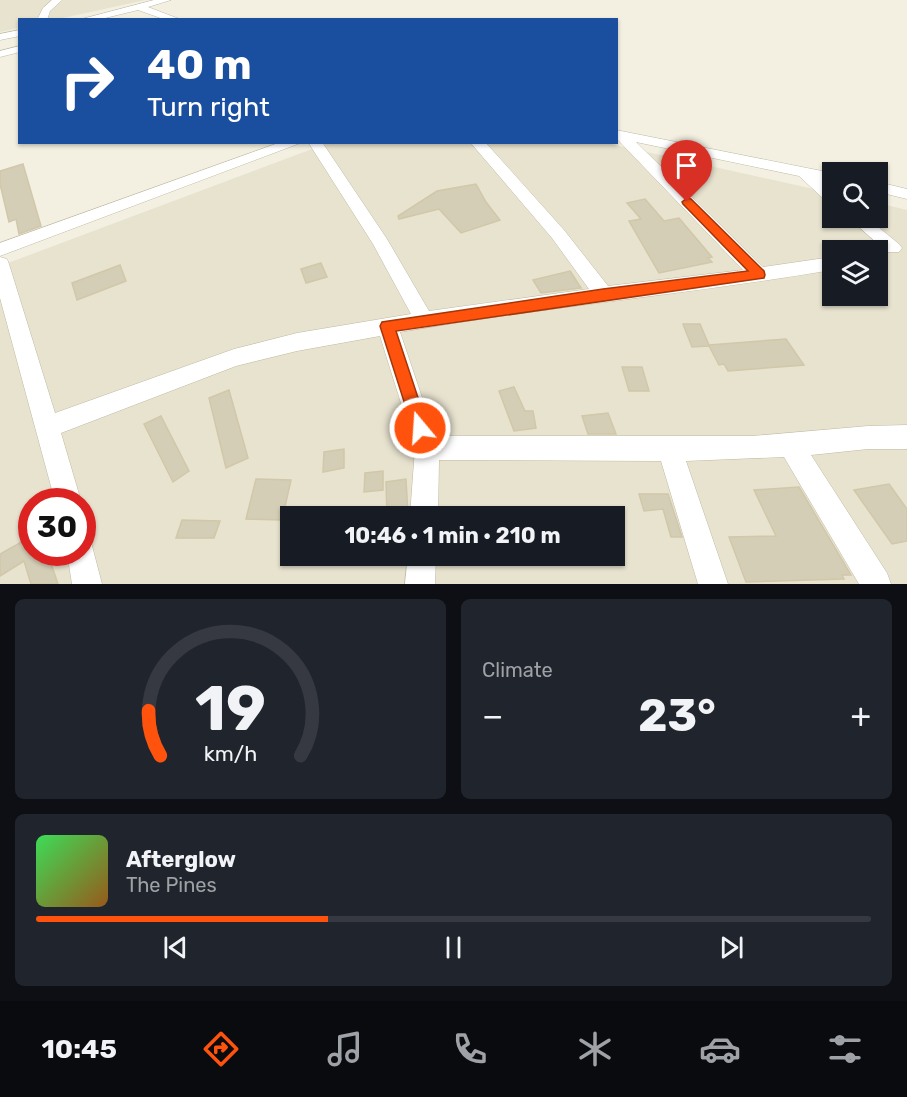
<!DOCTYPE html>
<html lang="en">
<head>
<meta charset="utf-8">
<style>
  :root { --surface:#171b24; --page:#20242c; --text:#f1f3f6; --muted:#9ea1a6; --line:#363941; --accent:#ff530d }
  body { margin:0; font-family:Rubik,sans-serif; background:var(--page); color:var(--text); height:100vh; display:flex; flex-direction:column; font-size:22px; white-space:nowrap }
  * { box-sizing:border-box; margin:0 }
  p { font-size:20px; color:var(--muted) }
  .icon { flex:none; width:33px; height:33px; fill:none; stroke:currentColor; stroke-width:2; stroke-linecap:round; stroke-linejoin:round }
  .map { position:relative; height:584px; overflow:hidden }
  .panel { display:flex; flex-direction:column; gap:15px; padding:15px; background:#0d0f14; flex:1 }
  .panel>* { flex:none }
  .guide { position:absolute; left:18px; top:18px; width:600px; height:126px; border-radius:0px; box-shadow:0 2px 4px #0004; background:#1a4fa0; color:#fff; overflow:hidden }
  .tools { position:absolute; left:822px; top:162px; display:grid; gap:12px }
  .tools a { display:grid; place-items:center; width:66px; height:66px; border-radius:0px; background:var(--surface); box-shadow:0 2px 4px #0004; font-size:30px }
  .speed { position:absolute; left:18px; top:488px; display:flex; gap:12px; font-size:30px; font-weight:700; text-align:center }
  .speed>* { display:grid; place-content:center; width:78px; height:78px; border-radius:50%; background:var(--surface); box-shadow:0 2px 4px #0004; line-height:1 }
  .speed .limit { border:9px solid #d22; background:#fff; color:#111 }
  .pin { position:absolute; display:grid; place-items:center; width:51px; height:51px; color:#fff; margin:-62px -26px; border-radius:50% 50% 50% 0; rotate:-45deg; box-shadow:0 0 6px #0007 }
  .pin .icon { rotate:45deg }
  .me { position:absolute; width:66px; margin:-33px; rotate:342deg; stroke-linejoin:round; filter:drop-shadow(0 0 4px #0008) }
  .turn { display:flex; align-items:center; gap:21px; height:126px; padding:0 30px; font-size:27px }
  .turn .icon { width:78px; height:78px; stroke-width:2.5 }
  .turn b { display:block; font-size:42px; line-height:51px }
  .big { font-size:45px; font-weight:700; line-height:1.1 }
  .panel .widget { flex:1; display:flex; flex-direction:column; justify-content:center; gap:9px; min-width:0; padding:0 21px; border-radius:9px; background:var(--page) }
  .panel .dial { align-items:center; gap:0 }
  .dial svg { height:156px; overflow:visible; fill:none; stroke:var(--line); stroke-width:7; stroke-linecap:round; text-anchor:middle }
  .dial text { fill:var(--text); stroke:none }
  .song { display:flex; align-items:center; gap:18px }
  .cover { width:72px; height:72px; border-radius:9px; background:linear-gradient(135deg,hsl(130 70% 55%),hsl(30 70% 35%)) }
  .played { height:6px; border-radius:3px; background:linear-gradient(90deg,var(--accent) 35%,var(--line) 35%) }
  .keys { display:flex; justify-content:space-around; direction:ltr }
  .heat { display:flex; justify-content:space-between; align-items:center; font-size:33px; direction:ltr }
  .panel .tiles { flex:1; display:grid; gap:15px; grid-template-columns:1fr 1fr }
  .widget:last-child { grid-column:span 2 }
  .trip { position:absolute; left:280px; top:506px; width:345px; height:60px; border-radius:0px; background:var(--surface); box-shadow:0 2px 4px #0004; font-weight:700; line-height:60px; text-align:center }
  .tabs { display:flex; height:96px; justify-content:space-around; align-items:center; background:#090b0e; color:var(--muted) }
  .tabs .icon { width:42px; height:42px }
  .tabs .on { color:var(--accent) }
  .tabs b { font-size:27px; color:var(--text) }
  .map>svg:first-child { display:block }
  .residential { fill:#e8e3cf; fill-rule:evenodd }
  .building { fill:#d5ceb6; stroke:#d1c7a9; stroke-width:1.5 }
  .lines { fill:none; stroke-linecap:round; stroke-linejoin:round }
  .minor-casing { stroke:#bfbaa4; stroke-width:1 }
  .minor { fill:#fff; fill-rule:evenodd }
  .route { fill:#ff530d; stroke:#a63608; stroke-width:1.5 }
</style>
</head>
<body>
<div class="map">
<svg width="907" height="584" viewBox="0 0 907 584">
  <rect width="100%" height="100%" fill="#f3f0e2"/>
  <!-- residential -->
  <g class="residential">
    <polygon points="0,0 146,0 58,19 20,20 19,28 0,32"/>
    <path d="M328,143H606L832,193V218H878V203L907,210V584H0V266ZM832,250H878V296H832ZM32,501H82V552H32ZM291,516H615V555H291Z"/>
  </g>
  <!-- building -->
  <g class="building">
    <polygon points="23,164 41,226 19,234 16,219 9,222 0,184 0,171"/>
    <polygon points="476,184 486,202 500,220 461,233 439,209 399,219 398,216 437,191"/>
    <polygon points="645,199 664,221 679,218 712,257 708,258 712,262 659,273 629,221 641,219 627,203"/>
    <polygon points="321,263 327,277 306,283 301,269"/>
    <polygon points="120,265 126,281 77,300 72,283"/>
    <polygon points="570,271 581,288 541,293 533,280"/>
    <polygon points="683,324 700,324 709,345 786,339 804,365 728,371 724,364 719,365 709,346 692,347"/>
    <polygon points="622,367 642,367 649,391 629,391"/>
    <polygon points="514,387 525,411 533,411 536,428 514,431 499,391"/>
    <polygon points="229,390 248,458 226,468 209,398"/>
    <polygon points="608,413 616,434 588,434 582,416"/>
    <polygon points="161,416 189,471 173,482 144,424"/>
    <polygon points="344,449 344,468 323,472 324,452"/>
    <polygon points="383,471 383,490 364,492 365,473"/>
    <polygon points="256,479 291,480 282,520 246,519"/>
    <polygon points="406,479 408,516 387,516 386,482"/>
    <polygon points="889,484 907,509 907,541 892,544 854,490"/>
    <polygon points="799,487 851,575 842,575 844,579 746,582 729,537 776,536 754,490"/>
    <polygon points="639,494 668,494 682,537 671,537 663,509 644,511"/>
    <polygon points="182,520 220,521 214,538 176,538"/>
    <polygon points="32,536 32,552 47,552 58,584 31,584 24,561 0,576 0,554"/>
  </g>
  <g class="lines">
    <!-- minor casing -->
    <g class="minor-casing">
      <g id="minor">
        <polygon points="52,0 62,0 50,11 47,20 37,20 43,8"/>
        <polygon points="154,0 171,0 148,7 182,20 166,20 138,10 97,20 78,20"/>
        <polygon points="20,30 20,36 0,40 0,34"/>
        <polygon points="20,46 20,52 0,57 0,51"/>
        <path d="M616,130L832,173V183L822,181L832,189V202L826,201L799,176L636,142L763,267L832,257V270C689,294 543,307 400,332L435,436H752L868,426L907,425V449H868L811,455L887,573L891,584H859L784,457L686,461L728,584H698L661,461L439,460L438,516H410L415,448L380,336L297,351L236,366L61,433L81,501H55L0,298V257L7,259L9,264L55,413L234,349L297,333L411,314L373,244L308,142H322L387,239L429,311L589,289L552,238L470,142H485L564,230L608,286L743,270L617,139Z"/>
        <polygon points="281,142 303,142 0,256 0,243"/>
        <polygon points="878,182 907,189 907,199 878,192"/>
        <polygon points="849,218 867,218 899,244 902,248 899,252 887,252"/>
        <polygon points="82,538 91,542 102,584 72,584 67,552 82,552"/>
        <polygon points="408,555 436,555 435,584 405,584"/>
      </g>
    </g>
    <!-- minor -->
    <use href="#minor" class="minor"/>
  </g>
  <!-- route -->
  <polygon class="route" points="687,198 691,199 764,271 765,275 764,278 396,331 428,428 426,433 420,436 414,433 380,326 382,322 603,289 748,271 683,204 682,202"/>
</svg>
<div class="tools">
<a><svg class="icon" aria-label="search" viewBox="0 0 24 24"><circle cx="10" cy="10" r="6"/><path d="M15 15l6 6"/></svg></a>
<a><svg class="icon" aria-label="layers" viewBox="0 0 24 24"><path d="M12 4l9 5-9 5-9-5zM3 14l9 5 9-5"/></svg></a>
</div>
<div class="speed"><div class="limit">30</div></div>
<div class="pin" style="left:687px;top:202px;background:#d93025"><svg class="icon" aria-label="arrive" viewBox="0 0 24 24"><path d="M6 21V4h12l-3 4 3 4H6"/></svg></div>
<svg class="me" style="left:420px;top:428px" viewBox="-20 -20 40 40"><circle r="17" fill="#ff530d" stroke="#fff" stroke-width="3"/><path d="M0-11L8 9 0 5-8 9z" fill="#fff"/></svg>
<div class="trip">10:46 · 1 min · 210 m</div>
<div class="guide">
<div class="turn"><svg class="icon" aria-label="right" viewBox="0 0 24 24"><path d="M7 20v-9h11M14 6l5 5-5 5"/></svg><div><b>40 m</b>Turn right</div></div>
</div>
</div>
<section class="panel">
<div class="tiles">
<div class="widget dial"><svg viewBox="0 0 100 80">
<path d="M14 69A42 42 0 1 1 86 69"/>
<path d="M14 69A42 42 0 0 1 8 46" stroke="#ff530d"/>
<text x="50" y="56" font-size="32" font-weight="700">19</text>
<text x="50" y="72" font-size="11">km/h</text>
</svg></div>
<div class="widget"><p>Climate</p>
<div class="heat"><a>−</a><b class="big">23°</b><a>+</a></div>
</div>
<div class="widget">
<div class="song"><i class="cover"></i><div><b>Afterglow</b><p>The Pines</p></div></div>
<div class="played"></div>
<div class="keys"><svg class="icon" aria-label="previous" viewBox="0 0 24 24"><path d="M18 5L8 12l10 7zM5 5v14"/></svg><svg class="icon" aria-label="pause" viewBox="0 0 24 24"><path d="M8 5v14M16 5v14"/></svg><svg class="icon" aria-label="next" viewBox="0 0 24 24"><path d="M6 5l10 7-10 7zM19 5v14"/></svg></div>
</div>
</div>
</section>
<nav class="tabs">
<b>10:45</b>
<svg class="icon on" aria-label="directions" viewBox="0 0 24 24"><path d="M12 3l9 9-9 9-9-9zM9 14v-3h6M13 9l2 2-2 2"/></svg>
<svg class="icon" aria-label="music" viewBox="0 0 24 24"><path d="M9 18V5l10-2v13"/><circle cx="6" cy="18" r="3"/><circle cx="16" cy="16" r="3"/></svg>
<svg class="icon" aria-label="phone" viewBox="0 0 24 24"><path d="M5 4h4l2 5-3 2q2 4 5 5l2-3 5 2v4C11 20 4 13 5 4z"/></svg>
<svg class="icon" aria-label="climate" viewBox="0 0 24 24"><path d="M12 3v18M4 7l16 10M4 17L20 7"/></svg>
<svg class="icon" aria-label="car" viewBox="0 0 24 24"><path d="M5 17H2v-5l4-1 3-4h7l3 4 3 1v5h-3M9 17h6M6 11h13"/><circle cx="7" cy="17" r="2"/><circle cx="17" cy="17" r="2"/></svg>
<svg class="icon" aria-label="filters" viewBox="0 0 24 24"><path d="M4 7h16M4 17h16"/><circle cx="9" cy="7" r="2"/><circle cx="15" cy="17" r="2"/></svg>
</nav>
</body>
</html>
